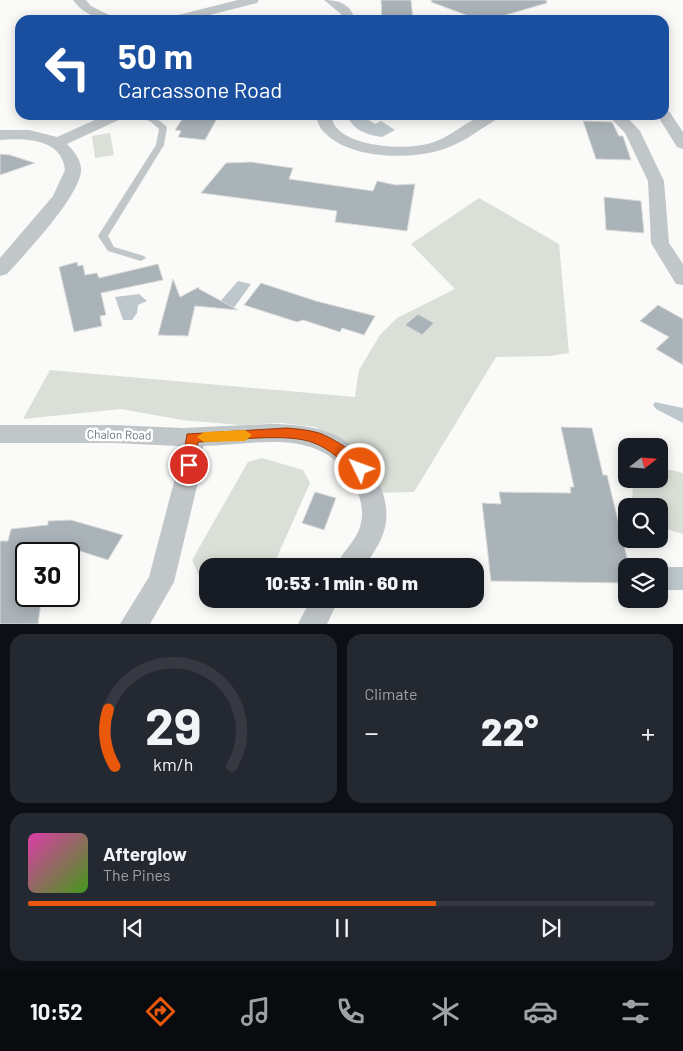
<!DOCTYPE html>
<html lang="en">
<head>
<meta charset="utf-8">
<style>
  :root { --surface:#171b24; --page:#242831; --text:#f1f3f6; --muted:#9ea1a6; --line:#363941; --accent:#ea580c }
  body { margin:0; font-family:Barlow,sans-serif; background:var(--page); color:var(--text); height:100vh; display:flex; flex-direction:column; font-size:19px; white-space:nowrap }
  * { box-sizing:border-box; margin:0 }
  p { font-size:16px; color:var(--muted) }
  .icon { flex:none; width:28px; height:28px; fill:none; stroke:currentColor; stroke-width:2; stroke-linecap:round; stroke-linejoin:round }
  .map { position:relative; height:624px; overflow:hidden }
  .drawer { display:flex; flex-direction:column; gap:10px; padding:10px; background:#0d0f14; flex:1 }
  .drawer>* { flex:none }
  .guide { position:absolute; left:15px; top:15px; width:654px; height:105px; border-radius:15px; box-shadow:0 2px 12px #0003; background:#1a4fa0; color:#fff; overflow:hidden }
  .needle { width:32px; rotate:73deg }
  .tools { position:absolute; left:618px; top:438px; display:grid; gap:10px }
  .tools a { display:grid; place-items:center; width:50px; height:50px; border-radius:10px; background:var(--surface); box-shadow:0 2px 12px #0003; font-size:25px }
  .speed { position:absolute; left:15px; top:542px; display:flex; gap:10px; font-size:25px; font-weight:700; text-align:center }
  .speed>* { display:grid; place-content:center; width:65px; height:65px; border-radius:50%; background:var(--surface); box-shadow:0 2px 12px #0003; line-height:1 }
  .speed .limit { border:2px solid #111; border-radius:8px; background:#fff; color:#111 }
  .pin { position:absolute; display:grid; place-items:center; width:42px; height:42px; color:#fff; margin:-21px; border:2px solid #fff; border-radius:50%; box-shadow:0 1px 5px #0007 }
  .me { position:absolute; width:55px; margin:-28px; rotate:312deg; stroke-linejoin:round; filter:drop-shadow(0 0 4px #0008) }
  .turn { display:flex; align-items:center; gap:18px; height:105px; padding:0 20px; font-size:22px }
  .turn .icon { width:65px; height:65px; stroke-width:2.5 }
  .turn b { display:block; font-size:35px; line-height:42px }
  .big { font-size:38px; font-weight:800; line-height:1.1 }
  .drawer .widget { flex:1; display:flex; flex-direction:column; justify-content:center; gap:8px; min-width:0; padding:0 18px; border-radius:15px; background:var(--page) }
  .drawer .dial { align-items:center; gap:0 }
  .dial svg { height:130px; overflow:visible; fill:none; stroke:var(--line); stroke-width:7; stroke-linecap:round; text-anchor:middle }
  .dial text { fill:var(--text); stroke:none }
  .song { display:flex; align-items:center; gap:15px }
  .cover { width:60px; height:60px; border-radius:8px; background:linear-gradient(135deg,hsl(320 70% 55%),hsl(100 70% 35%)) }
  .played { height:5px; border-radius:2px; background:linear-gradient(90deg,var(--accent) 65%,var(--line) 65%) }
  .keys { display:flex; justify-content:space-around; direction:ltr }
  .heat { display:flex; justify-content:space-between; align-items:center; font-size:28px; direction:ltr }
  .drawer .tiles { flex:1; display:grid; gap:10px; grid-template-columns:1fr 1fr }
  .widget:last-child { grid-column:span 2 }
  .trip { position:absolute; left:199px; top:558px; width:285px; height:50px; border-radius:15px; background:var(--surface); box-shadow:0 2px 12px #0003; font-weight:800; line-height:50px; text-align:center }
  .tab-bar { display:flex; height:80px; justify-content:space-around; align-items:center; background:#090b0e; color:var(--muted) }
  .tab-bar .icon { width:35px; height:35px }
  .tab-bar .active { color:var(--accent) }
  .tab-bar b { font-size:22px; color:var(--text) }
  .map>svg:first-child { display:block }
  .green { fill:#dadfd7 }
  .water { fill:#bdc7cc }
  .building { fill:#aab3b8; stroke:#dcdcda }
  .lines { fill:none; stroke-linecap:round; stroke-linejoin:round }
  .service { fill:#c1c6c9; fill-rule:evenodd }
  .minor { fill:#c1c6c9; fill-rule:evenodd }
  .route { fill:#ea580c; stroke:#983908 }
  .slow { fill:#f59e0b }
  .labels { text-anchor:middle; stroke-width:5; stroke-linejoin:round; paint-order:stroke }
  .street-label { font-size:12px; fill:#667581; stroke:#fff }
</style>
</head>
<body>
<div class="map">
<svg width="683" height="624" viewBox="0 0 683 624">
  <rect width="100%" height="100%" fill="#fafaf8"/>
  <!-- green -->
  <g class="green">
    <polygon points="110,133 114,155 95,158 92,136"/>
    <polygon points="479,198 559,244 569,353 549,356 496,357 414,492 371,493 358,452 315,427 282,423 240,425 182,420 121,409 23,419 50,370 355,397 359,370 380,335 397,318 455,289 411,244"/>
    <polygon points="262,458 303,470 310,483 273,566 208,566 207,579 199,576 192,560 248,462"/>
    <polygon points="659,467 683,473 683,534 659,527 659,506 632,506 633,479 659,479"/>
  </g>
  <!-- water -->
  <g class="water">
    <path d="M347,115H361L375,124L381,121L395,130L382,137C366,135 353,130 347,115Z"/>
    <polygon points="238,281 251,284 233,309 218,304"/>
    <polygon points="139,294 147,301 138,305 137,313 132,320 123,320 115,297"/>
    <polygon points="655,402 683,408 683,423 656,409 653,405"/>
    <polygon points="659,567 683,567 683,590 667,590"/>
  </g>
  <!-- building -->
  <g class="building">
    <polygon points="381,0 411,0 413,20 382,20"/>
    <polygon points="432,0 546,0 547,3 492,19 478,15 474,18 431,2"/>
    <polygon points="185,115 219,115 205,140 178,137 181,131 175,130"/>
    <polygon points="583,121 612,122 619,136 623,136 631,160 596,159"/>
    <polygon points="0,154 10,155 35,163 0,175"/>
    <polygon points="251,162 293,168 289,179 373,191 377,181 396,185 415,184 407,231 335,222 337,211 201,193 226,163"/>
    <polygon points="604,197 641,201 644,233 606,230"/>
    <polygon points="77,262 78,266 83,265 85,275 97,273 99,278 158,264 163,280 101,293 106,315 100,316 102,326 74,332 59,267"/>
    <polygon points="173,279 180,297 199,287 199,289 238,310 195,306 188,336 158,335"/>
    <polygon points="261,283 316,301 375,316 364,335 342,328 340,332 303,320 297,322 244,305"/>
    <polygon points="658,305 683,319 683,365 656,349 669,337 640,321"/>
    <polygon points="418,314 434,323 422,335 405,325"/>
    <polygon points="561,427 592,428 603,475 607,475 629,566 626,566 626,583 491,581 482,503 501,504 499,492 571,493 570,487 574,487"/>
    <polygon points="315,492 336,498 324,530 302,523"/>
    <polygon points="71,520 123,535 108,560 61,545 41,547 40,554 26,554 26,596 33,596 32,604 41,603 38,624 0,624 0,541 8,541 11,529 48,525 48,521"/>
  </g>
  <g class="lines">
    <!-- service -->
    <path class="service" d="M138,115C151,115 157,118 166,126L167,128L164,145L108,236L114,247L144,256L146,258L141,261L108,251L98,236L156,145L159,129L151,122Z"/>
    <!-- minor -->
    <g class="minor">
      <path d="M73,0H86L91,6L119,20C100,20 85,16 73,0Z"/>
      <polygon points="238,0 259,0 257,3 190,20 169,20 170,17"/>
      <path d="M324,0C339,0 351,4 355,20H343L341,14Z"/>
      <polygon points="664,110 669,111 683,132 683,149 677,147 657,115 664,115"/>
      <path d="M106,115H126L123,118L67,144C74,151 82,161 81,171C79,197 25,254 7,274L0,276V258L53,196L65,170C62,138 24,138 0,140V130H29L57,137Z"/>
      <polygon points="131,115 150,115 142,120 134,118"/>
      <path d="M315,115H331C332,118 333,123 335,126C351,148 410,151 434,142C451,136 464,123 481,116C486,114 494,115 500,115C495,122 485,126 478,131C467,139 454,146 441,150C408,160 349,159 324,132C319,128 318,121 315,115Z"/>
      <polygon points="608,115 625,115 640,131 664,181 669,243 683,264 683,285 676,284 651,243 648,181 625,133"/>
      <path d="M269,424C291,424 313,426 333,434C364,448 390,488 386,522C384,538 374,553 364,566H336C342,552 356,541 360,527C365,511 360,493 351,479C319,426 254,445 203,446L199,478L174,582L150,624H120L149,577L175,478L179,446L114,443H0V425H114L183,428Z"/>
      <polygon points="311,599 339,599 327,624 298,624"/>
    </g>
  </g>
  <!-- route -->
  <path class="route" d="M287,428C298,429 309,430 319,433C335,439 359,454 367,469L365,473H355C343,462 330,449 314,443C288,432 228,441 198,442L194,469H184L182,465L187,434Z"/>
  <!-- slow -->
  <polygon class="slow" points="245,430 252,435 245,441 204,442 197,437 204,432"/>
  <g class="labels">
    <!-- street labels -->
    <g class="street-label">
      <text transform="translate(119 435) rotate(1)" y="4">Chalon Road</text>
    </g>
  </g>
</svg>
<div class="tools">
<a><svg class="needle" viewBox="-14 -14 28 28"><path d="M0-13l5 13h-10z" fill="#e53935"/><path d="M0 13l5-13h-10z" fill="#9ea1a6"/></svg></a>
<a><svg class="icon" aria-label="search" viewBox="0 0 24 24"><circle cx="10" cy="10" r="6"/><path d="M15 15l6 6"/></svg></a>
<a><svg class="icon" aria-label="layers" viewBox="0 0 24 24"><path d="M12 4l9 5-9 5-9-5zM3 14l9 5 9-5"/></svg></a>
</div>
<div class="speed"><div class="limit">30</div></div>
<div class="pin" style="left:189px;top:465px;background:#d93025"><svg class="icon" aria-label="arrive" viewBox="0 0 24 24"><path d="M6 21V4h12l-3 4 3 4H6"/></svg></div>
<svg class="me" style="left:360px;top:469px" viewBox="-20 -20 40 40"><circle r="17" fill="#ea580c" stroke="#fff" stroke-width="3"/><path d="M0-11L8 9 0 5-8 9z" fill="#fff"/></svg>
<div class="trip">10:53 · 1 min · 60 m</div>
<div class="guide">
<div class="turn"><svg class="icon" aria-label="left" viewBox="0 0 24 24"><path d="M17 20v-9H6M10 6l-5 5 5 5"/></svg><div><b>50 m</b>Carcassone Road</div></div>
</div>
</div>
<section class="drawer">
<div class="tiles">
<div class="widget dial"><svg viewBox="0 0 100 80">
<path d="M14 69A42 42 0 1 1 86 69"/>
<path d="M14 69A42 42 0 0 1 10 34" stroke="#ea580c"/>
<text x="50" y="56" font-size="32" font-weight="700">29</text>
<text x="50" y="72" font-size="11">km/h</text>
</svg></div>
<div class="widget"><p>Climate</p>
<div class="heat"><a>−</a><b class="big">22°</b><a>+</a></div>
</div>
<div class="widget">
<div class="song"><i class="cover"></i><div><b>Afterglow</b><p>The Pines</p></div></div>
<div class="played"></div>
<div class="keys"><svg class="icon" aria-label="previous" viewBox="0 0 24 24"><path d="M18 5L8 12l10 7zM5 5v14"/></svg><svg class="icon" aria-label="pause" viewBox="0 0 24 24"><path d="M8 5v14M16 5v14"/></svg><svg class="icon" aria-label="next" viewBox="0 0 24 24"><path d="M6 5l10 7-10 7zM19 5v14"/></svg></div>
</div>
</div>
</section>
<nav class="tab-bar">
<b>10:52</b>
<svg class="icon active" aria-label="directions" viewBox="0 0 24 24"><path d="M12 3l9 9-9 9-9-9zM9 14v-3h6M13 9l2 2-2 2"/></svg>
<svg class="icon" aria-label="music" viewBox="0 0 24 24"><path d="M9 18V5l10-2v13"/><circle cx="6" cy="18" r="3"/><circle cx="16" cy="16" r="3"/></svg>
<svg class="icon" aria-label="phone" viewBox="0 0 24 24"><path d="M5 4h4l2 5-3 2q2 4 5 5l2-3 5 2v4C11 20 4 13 5 4z"/></svg>
<svg class="icon" aria-label="climate" viewBox="0 0 24 24"><path d="M12 3v18M4 7l16 10M4 17L20 7"/></svg>
<svg class="icon" aria-label="car" viewBox="0 0 24 24"><path d="M5 17H2v-5l4-1 3-4h7l3 4 3 1v5h-3M9 17h6M6 11h13"/><circle cx="7" cy="17" r="2"/><circle cx="17" cy="17" r="2"/></svg>
<svg class="icon" aria-label="filters" viewBox="0 0 24 24"><path d="M4 7h16M4 17h16"/><circle cx="9" cy="7" r="2"/><circle cx="15" cy="17" r="2"/></svg>
</nav>
</body>
</html>
